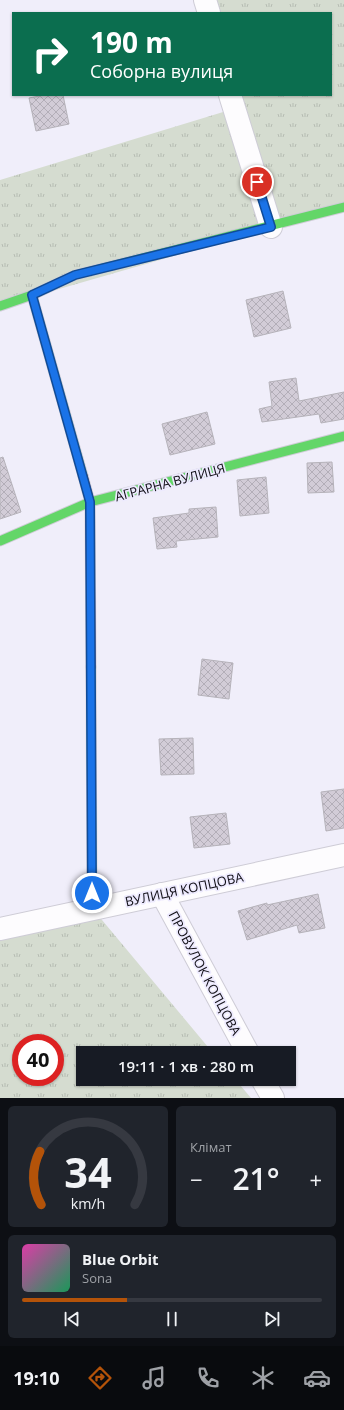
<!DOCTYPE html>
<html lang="uk">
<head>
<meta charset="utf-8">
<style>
  :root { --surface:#171b24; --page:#20242c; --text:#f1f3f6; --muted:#9ea1a6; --line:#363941; --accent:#b45309 }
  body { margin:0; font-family:"Open Sans",sans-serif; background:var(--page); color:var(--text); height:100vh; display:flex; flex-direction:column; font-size:15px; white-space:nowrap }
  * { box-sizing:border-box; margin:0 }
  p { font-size:13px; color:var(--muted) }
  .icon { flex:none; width:22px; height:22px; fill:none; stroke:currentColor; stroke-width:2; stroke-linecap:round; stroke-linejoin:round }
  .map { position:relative; height:1098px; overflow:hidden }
  .panel { display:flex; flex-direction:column; gap:8px; padding:8px; background:#0d0f14; flex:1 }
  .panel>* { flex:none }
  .banner { position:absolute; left:12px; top:12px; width:320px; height:84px; border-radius:0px; box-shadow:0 1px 3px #0004; background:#0b6e4f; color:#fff; overflow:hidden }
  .speed { position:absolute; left:12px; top:1034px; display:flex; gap:8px; font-size:20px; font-weight:700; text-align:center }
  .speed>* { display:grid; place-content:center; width:52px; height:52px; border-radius:50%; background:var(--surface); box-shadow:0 1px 3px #0004; line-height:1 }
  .speed .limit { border:6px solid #d22; background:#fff; color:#111 }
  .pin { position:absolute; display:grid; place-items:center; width:34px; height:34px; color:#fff; margin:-17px; border:2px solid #fff; border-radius:50%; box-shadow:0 1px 4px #0007 }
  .me { position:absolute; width:44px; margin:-22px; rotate:0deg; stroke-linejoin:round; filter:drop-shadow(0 0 3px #0008) }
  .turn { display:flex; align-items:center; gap:14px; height:84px; padding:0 12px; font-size:18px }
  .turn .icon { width:52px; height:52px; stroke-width:2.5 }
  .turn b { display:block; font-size:28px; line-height:34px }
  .big { font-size:30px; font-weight:600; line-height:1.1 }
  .panel .widget { flex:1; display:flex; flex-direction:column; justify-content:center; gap:6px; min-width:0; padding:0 14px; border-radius:6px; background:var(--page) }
  .panel .dial { align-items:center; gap:0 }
  .dial svg { height:104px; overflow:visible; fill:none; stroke:var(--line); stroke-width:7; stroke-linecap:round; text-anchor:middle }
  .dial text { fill:var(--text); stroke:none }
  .song { display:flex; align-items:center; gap:12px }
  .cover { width:48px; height:48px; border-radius:6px; background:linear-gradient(135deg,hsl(320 70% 55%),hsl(150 70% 35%)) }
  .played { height:4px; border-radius:2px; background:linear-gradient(90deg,var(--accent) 35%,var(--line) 35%) }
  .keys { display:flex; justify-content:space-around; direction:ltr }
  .heat { display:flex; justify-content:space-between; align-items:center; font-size:22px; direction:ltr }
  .panel .tiles { flex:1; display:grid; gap:8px; grid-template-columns:1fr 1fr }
  .widget:last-child { grid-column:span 2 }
  .trip { position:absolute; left:76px; top:1046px; width:220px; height:40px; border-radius:0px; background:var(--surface); box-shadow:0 1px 3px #0004; font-weight:600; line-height:40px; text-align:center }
  .tabs { display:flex; height:64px; justify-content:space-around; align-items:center; background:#090b0e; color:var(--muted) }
  .tabs .icon { width:28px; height:28px }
  .tabs .on { color:var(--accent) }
  .tabs b { font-size:18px; color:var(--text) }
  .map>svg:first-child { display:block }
  .grass { fill:url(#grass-tufts); fill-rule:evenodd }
  .building { fill:url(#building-cross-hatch); stroke:#b6b3ba }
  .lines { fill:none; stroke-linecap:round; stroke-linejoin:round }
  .street-casing { stroke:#ceccd6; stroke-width:24 }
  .fast-casing { stroke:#ceccd6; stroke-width:11 }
  .jam-casing { stroke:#ceccd6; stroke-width:11 }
  .street { stroke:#fdfcfe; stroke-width:22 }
  .fast { stroke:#63d668; stroke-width:9 }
  .jam { stroke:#b3261e; stroke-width:9 }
  .route-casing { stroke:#114b97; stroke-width:10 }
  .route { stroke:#1a73e8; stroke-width:7 }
  .labels { text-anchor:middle; stroke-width:3.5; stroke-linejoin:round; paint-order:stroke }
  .street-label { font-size:13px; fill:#110f16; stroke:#edeafe }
</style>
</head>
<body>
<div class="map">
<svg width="344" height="1098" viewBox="0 0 344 1098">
  <defs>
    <pattern id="grass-tufts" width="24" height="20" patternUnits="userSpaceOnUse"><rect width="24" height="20" fill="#d5dcd0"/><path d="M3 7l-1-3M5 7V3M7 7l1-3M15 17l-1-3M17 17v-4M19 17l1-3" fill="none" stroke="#b6bcb2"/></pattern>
    <pattern id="building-cross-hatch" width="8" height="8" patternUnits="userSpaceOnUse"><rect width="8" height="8" fill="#d2ccd7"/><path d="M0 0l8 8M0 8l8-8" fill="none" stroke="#b3aeb8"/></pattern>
  </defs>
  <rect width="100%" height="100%" fill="#f0eefa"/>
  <!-- grass -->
  <g class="grass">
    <polygon points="205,0 344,0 344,207 0,306 0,180 233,109 230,95 331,95 331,13 209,13"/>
    <path d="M92,908L213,1053H83V1079H235L251,1098H0V929ZM21,1043H55V1077H21Z"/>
  </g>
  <!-- building -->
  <g class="building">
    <polygon points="45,95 63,95 69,124 36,131 29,98"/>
    <polygon points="283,291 291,328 254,337 246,300"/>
    <polygon points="296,378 299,401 344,392 344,419 321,423 319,414 262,422 259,409 272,406 269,382"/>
    <polygon points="207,412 215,444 170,455 162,424"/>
    <polygon points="3,457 21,512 0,519 0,458"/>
    <polygon points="332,462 334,492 308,493 307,463"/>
    <polygon points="266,477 269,513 240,516 237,480"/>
    <polygon points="216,507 218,537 176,541 177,547 157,549 153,518 189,513 189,509"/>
    <polygon points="202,659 233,663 229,699 198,695"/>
    <polygon points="193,738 194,774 161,775 159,739"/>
    <polygon points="344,789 344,828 326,831 321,792"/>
    <polygon points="226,813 230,844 194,848 190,817"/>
    <polygon points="318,894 325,928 299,933 297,925 247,940 238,911 267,903 267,905"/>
  </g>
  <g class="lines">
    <!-- street casing -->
    <g class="street-casing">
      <g id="street">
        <polyline points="205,0 209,13"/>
        <polyline points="230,95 271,227"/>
        <polyline points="162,894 248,1053"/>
        <polyline points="0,929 344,855"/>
        <polyline points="262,1079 273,1098"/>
      </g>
    </g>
    <!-- fast casing -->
    <g class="fast-casing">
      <g id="fast">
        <polyline points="32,295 83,476"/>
        <polyline points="0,306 32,295 75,275 344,207"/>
        <polyline points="0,541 90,502 344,436"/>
        <polyline points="91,667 92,908"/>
      </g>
    </g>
    <!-- jam casing -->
    <g class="jam-casing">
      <polyline id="jam" points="83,476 90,502 91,667"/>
    </g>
    <!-- street -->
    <use href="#street" class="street"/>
    <!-- fast -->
    <use href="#fast" class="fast"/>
    <!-- jam -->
    <use href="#jam" class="jam"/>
  </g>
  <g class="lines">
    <!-- route casing -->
    <g class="route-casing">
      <polyline id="route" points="92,893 90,502 32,295 75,275 271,227 257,182"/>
    </g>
    <!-- route -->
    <use href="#route" class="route"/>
  </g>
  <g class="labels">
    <!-- street labels -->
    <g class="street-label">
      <text transform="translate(170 482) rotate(-15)" y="5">АГРАРНА ВУЛИЦЯ</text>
      <text transform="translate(184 889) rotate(-12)" y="5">ВУЛИЦЯ КОПЦОВА</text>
      <text transform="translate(205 973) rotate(62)" y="5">ПРОВУЛОК КОПЦОВА</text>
    </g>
  </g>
</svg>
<div class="speed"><div class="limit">40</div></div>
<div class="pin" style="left:257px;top:182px;background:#d93025"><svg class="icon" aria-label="arrive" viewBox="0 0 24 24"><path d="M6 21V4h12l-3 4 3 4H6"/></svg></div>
<svg class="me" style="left:92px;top:893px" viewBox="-20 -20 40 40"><circle r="17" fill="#1a73e8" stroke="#fff" stroke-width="3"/><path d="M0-11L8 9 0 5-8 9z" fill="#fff"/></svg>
<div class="trip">19:11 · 1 хв · 280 m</div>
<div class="banner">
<div class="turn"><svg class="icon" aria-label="right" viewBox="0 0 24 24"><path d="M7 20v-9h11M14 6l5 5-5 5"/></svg><div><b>190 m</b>Соборна вулиця</div></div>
</div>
</div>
<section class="panel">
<div class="tiles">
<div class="widget dial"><svg viewBox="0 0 100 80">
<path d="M14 69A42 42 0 1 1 86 69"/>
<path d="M14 69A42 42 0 0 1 13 28" stroke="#b45309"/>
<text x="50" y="56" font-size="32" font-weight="700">34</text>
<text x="50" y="72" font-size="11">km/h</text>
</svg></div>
<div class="widget"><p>Клімат</p>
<div class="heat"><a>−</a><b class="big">21°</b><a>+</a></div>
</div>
<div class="widget">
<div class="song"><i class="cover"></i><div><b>Blue Orbit</b><p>Sona</p></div></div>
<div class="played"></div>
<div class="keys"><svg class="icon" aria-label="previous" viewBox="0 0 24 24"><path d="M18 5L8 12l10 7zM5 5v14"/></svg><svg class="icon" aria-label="pause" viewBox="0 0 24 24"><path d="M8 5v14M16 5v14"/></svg><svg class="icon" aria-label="next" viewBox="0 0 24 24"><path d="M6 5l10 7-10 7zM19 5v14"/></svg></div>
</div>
</div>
</section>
<nav class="tabs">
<b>19:10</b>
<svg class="icon on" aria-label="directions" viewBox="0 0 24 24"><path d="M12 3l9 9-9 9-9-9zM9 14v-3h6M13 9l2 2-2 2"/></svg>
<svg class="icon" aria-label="music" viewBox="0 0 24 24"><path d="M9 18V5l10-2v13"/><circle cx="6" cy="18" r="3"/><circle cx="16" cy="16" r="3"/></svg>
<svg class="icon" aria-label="phone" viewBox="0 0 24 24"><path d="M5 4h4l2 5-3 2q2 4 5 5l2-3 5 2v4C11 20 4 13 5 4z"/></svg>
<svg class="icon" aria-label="climate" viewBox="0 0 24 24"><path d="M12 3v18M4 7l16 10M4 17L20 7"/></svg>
<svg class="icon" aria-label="car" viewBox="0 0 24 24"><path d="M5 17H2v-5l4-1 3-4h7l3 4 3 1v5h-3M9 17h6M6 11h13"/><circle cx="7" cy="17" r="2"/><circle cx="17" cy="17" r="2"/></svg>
</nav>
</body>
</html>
